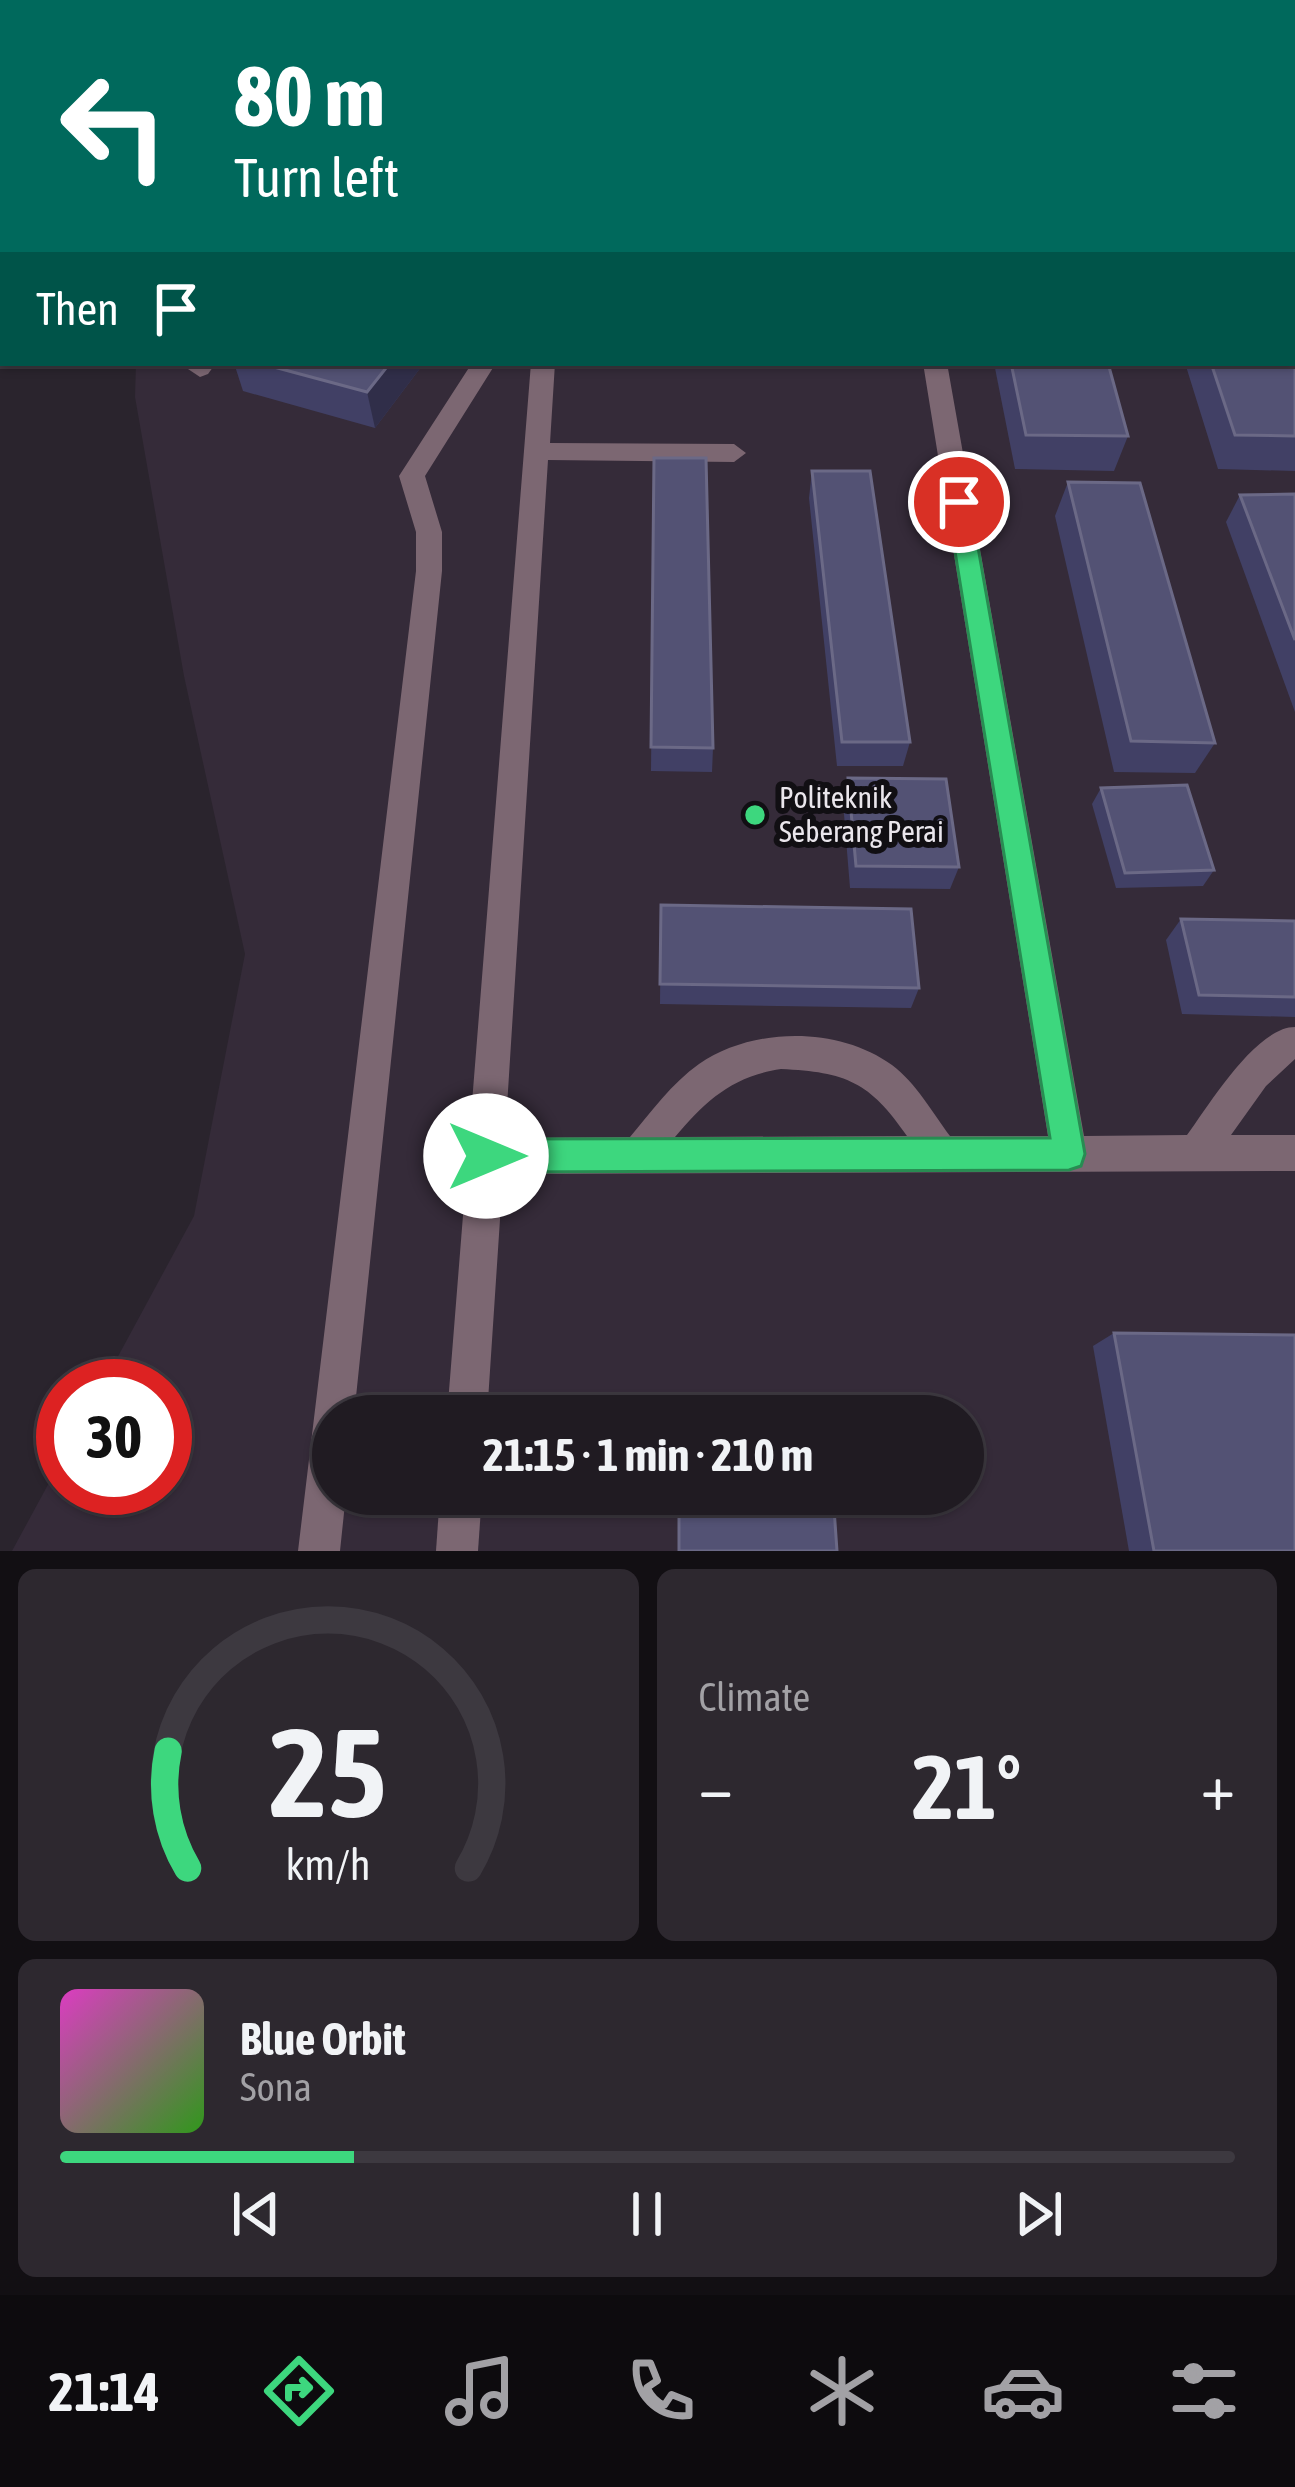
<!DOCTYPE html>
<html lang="en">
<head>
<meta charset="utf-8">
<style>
  :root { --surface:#201b22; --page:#2d282f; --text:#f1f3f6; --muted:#a2a1a5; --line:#3d3940; --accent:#3dd77e }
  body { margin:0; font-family:"Asap Condensed",sans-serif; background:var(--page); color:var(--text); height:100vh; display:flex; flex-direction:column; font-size:45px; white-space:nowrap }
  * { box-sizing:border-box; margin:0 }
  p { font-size:39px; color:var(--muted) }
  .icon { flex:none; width:66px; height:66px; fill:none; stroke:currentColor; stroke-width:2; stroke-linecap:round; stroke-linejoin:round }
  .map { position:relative; height:1551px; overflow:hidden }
  .details { display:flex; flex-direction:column; gap:18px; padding:18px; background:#120f13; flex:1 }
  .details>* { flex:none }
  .top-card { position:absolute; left:0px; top:0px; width:1296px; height:366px; box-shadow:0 3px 9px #0004,0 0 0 3px var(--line); background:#00695c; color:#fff; overflow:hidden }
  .speed { position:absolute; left:36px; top:1359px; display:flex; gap:24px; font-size:60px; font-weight:700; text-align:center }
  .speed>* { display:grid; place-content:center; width:156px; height:156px; border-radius:50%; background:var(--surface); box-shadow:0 3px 9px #0004,0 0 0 3px var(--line); line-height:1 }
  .speed .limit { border:18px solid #d22; background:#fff; color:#111 }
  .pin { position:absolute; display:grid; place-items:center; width:102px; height:102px; color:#fff; margin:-51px; border:6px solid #fff; border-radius:50%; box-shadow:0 3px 12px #0007 }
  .me { position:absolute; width:132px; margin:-66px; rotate:90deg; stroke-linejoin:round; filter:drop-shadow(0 0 9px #0008) }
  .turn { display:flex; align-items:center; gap:42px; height:252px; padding:0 36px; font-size:54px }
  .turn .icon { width:156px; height:156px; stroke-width:2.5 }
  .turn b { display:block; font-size:84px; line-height:102px }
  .then { display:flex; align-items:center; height:114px; padding:0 36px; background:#0003; gap:24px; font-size:45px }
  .big { font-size:90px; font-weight:700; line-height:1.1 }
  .details .card { flex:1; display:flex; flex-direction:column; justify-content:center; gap:18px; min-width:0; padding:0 42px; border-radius:18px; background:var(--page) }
  .details .dial { align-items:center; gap:0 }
  .dial svg { height:312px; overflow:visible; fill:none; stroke:var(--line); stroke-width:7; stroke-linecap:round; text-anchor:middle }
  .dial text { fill:var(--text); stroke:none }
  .song { display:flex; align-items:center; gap:36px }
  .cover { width:144px; height:144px; border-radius:18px; background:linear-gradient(135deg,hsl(310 70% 55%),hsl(110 70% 35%)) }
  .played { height:12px; border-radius:6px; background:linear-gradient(90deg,var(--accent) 25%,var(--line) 25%) }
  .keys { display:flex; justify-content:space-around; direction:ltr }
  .heat { display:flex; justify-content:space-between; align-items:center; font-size:66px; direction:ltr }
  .details .tiles { flex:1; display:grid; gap:18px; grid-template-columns:1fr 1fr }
  .card:last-child { grid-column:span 2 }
  .trip { position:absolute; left:312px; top:1395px; width:672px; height:120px; border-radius:60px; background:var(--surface); box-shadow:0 3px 9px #0004,0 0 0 3px var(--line); font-weight:700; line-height:120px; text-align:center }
  .dock { display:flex; height:192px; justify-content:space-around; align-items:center; background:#0d0b0e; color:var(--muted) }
  .dock .icon { width:84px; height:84px }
  .dock .on { color:var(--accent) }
  .dock b { font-size:54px; color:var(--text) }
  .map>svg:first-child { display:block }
  .built { fill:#352b39; fill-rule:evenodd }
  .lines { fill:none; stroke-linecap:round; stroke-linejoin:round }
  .minor { fill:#7c6772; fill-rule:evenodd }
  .wall { fill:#414065 }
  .shaded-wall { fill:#302e49 }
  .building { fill:#535274; stroke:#6b6986; stroke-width:3 }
  .route { fill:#3dd77e; stroke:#288c52; stroke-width:3 }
  .poi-dot { fill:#3dd77e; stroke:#110f13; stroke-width:4.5 }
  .labels { text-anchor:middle; stroke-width:12; stroke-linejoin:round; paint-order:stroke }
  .poi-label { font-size:30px; fill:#eae6ec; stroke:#110f13; text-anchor:start }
</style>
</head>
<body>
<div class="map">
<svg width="1295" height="1551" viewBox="0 0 1295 1551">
  <rect width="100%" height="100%" fill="#2a242d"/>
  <!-- built -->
  <path class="built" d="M178,0H1295V1551H12L63,1457V1488H165V1386H102L194,1216L245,954L184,676L135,397L136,363H1293V3ZM333,1416H963V1494H333Z"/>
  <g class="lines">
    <!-- minor -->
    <g class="minor">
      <polygon points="295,0 313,0 294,3"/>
      <rect x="517" y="0" width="18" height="3"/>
      <rect x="559" y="0" width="18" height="3"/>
      <rect x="617" y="0" width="18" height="3"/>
      <rect x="1293" y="196" width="2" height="12"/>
      <rect x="1293" y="252" width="2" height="14"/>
      <polygon points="192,363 216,363 208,374 200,377 188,369"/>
      <polygon points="472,363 496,363 425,476 442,532 442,571 354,1416 333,1416 333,1494 346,1494 340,1551 298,1551 416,571 416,532 399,476"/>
      <path d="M531,363H555L550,443L734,444L746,453L734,462L548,460L505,1138L630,1137C651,1112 672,1083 699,1064C753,1027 838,1026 892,1065C916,1083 932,1112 950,1136H1048L923,363H947L1084,1136L1187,1135C1209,1105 1256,1027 1295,1027V1059L1266,1086L1231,1135H1295V1171L503,1174L487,1416H447ZM781,1069C846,1072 870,1082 907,1136L675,1137C706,1100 733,1076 781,1069Z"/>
      <polygon points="440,1494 482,1494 478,1551 436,1551"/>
    </g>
  </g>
  <!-- wall -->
  <g class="wall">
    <polygon points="212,0 257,0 255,3 213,3"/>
    <polygon points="421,0 502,0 501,3 422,3"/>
    <rect x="662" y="0" width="127" height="3"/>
    <polygon points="888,0 1017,0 1016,2 889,3"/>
    <rect x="1293" y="58" width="2" height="116"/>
    <polygon points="1295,340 1295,471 1218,469 1185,363 1293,363"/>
    <polygon points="234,363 424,363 375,428 243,391"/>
    <polygon points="994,363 1108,363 1128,436 1114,471 1015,469"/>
    <polygon points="654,458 713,748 712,772 651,771"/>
    <polygon points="812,471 910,742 903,766 837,766 809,498"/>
    <polygon points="1068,482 1215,743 1195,773 1114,772 1055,516"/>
    <polygon points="1295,494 1295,712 1226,522 1240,495"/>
    <polygon points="848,778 959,867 950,889 850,888 843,802"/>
    <polygon points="1101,788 1214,870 1203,886 1116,888 1092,804"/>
    <polygon points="661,905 919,988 911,1008 660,1004"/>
    <polygon points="1181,919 1295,921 1295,1017 1182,1014 1166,940"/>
    <polygon points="1114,1333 1295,1551 1129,1551 1093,1346"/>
  </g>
  <!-- shaded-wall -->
  <polygon class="shaded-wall" points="390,363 424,363 375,428 367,392"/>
  <!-- building -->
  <g class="building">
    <polygon points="335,0 367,0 366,3 334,3"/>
    <rect x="1293" y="58" width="2" height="81"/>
    <polygon points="1293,335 1295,340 1295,436 1235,435 1211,363 1293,363"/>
    <polygon points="259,363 390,363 367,392"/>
    <polygon points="1011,363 1108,363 1128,436 1026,435"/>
    <polygon points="654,458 706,458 713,748 651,747"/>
    <polygon points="812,471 870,471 910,742 842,742"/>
    <polygon points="1068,482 1140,483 1215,743 1131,741"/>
    <polygon points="1295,494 1295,640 1240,495"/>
    <polygon points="848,778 946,779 959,867 856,866"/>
    <polygon points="1187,785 1214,870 1125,873 1101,788"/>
    <polygon points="661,905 911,909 919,988 660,984"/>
    <polygon points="1181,919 1295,921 1295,997 1199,995"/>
    <polygon points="1114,1333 1295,1335 1295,1551 1154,1551"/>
    <polygon points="679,1494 833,1494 837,1551 679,1551"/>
  </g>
  <!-- route -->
  <polygon class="route" points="959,494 970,502 1085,1154 1081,1166 1069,1170 486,1172 474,1167 469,1156 474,1144 486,1139 1050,1138 947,502"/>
  <!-- markers -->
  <circle class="poi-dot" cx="755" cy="815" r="12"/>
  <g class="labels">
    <!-- poi labels -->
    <g class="poi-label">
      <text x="779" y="808">Politeknik<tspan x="779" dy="34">Seberang Perai</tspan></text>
    </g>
  </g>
</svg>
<div class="speed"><div class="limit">30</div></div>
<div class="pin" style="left:959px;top:502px;background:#d93025"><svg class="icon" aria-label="arrive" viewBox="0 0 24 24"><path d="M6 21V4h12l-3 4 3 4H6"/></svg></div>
<svg class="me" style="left:486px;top:1156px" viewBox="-20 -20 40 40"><circle r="19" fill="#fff"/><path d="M0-13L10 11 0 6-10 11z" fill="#3dd77e"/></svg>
<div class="trip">21:15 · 1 min · 210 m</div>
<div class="top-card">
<div class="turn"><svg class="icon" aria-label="left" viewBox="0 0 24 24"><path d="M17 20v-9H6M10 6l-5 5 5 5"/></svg><div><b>80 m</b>Turn left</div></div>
<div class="then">Then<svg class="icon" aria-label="arrive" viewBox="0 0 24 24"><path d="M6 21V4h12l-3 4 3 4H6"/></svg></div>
</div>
</div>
<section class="details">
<div class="tiles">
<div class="card dial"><svg viewBox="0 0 100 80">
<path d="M14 69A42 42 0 1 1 86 69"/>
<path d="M14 69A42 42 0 0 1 9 39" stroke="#3dd77e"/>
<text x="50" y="56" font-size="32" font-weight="700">25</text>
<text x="50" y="72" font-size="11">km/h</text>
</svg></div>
<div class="card"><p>Climate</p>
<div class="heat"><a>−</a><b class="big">21°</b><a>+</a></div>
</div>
<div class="card">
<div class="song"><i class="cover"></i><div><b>Blue Orbit</b><p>Sona</p></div></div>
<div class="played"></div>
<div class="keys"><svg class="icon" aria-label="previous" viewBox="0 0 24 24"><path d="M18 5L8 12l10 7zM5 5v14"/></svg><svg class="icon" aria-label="pause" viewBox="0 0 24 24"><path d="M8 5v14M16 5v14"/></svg><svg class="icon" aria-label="next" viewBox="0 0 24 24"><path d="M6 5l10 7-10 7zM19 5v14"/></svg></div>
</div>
</div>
</section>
<nav class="dock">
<b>21:14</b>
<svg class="icon on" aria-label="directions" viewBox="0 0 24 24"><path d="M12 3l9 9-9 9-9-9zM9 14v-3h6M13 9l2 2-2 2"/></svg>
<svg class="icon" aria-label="music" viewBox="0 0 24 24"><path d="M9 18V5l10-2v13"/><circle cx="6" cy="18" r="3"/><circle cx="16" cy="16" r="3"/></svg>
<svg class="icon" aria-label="phone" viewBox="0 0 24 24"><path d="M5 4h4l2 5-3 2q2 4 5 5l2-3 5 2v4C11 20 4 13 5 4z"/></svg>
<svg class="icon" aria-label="climate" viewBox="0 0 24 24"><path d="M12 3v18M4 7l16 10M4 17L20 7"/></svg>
<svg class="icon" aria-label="car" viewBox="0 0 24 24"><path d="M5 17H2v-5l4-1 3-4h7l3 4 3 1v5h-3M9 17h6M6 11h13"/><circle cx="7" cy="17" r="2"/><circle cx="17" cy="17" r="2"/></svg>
<svg class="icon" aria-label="filters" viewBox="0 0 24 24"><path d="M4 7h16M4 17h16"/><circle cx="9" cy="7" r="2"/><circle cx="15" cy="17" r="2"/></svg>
</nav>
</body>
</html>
